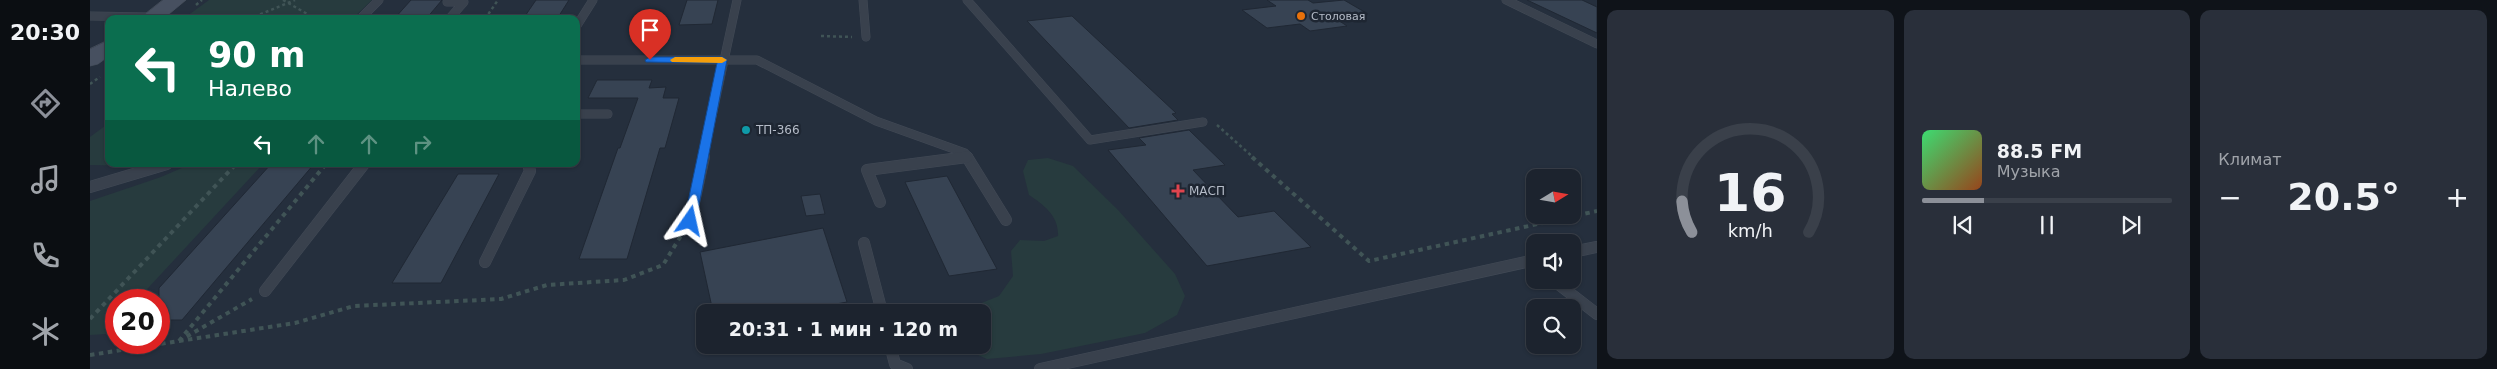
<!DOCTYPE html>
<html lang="ru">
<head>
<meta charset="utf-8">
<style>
  :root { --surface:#1c232e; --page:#292f3a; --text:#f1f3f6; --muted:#a0a4aa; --line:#3a404a; --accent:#8c9099 }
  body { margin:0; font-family:"DejaVu Sans",sans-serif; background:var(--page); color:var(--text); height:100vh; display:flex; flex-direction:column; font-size:19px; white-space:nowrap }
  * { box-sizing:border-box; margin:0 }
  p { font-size:16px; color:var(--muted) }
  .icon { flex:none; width:28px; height:28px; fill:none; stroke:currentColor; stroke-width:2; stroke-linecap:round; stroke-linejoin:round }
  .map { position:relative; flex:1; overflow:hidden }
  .side { display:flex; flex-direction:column; gap:10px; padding:10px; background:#0f1319; width:900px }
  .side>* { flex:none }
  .top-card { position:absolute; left:15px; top:15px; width:475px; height:152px; border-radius:10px; box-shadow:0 1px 4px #0004,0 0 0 1px var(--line); background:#0b6e4f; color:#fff; overflow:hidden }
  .needle { width:32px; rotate:79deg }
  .fabs { position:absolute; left:1436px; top:169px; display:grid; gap:10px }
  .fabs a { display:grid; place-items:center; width:55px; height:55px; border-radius:10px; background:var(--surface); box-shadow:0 1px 4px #0004,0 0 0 1px var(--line); font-size:25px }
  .speed { position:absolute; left:15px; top:289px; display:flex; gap:10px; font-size:25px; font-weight:700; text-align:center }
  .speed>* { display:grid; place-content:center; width:65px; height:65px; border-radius:50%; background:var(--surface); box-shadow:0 1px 4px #0004,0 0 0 1px var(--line); line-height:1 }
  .speed .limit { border:8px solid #d22; background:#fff; color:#111 }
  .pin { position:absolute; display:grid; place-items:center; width:42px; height:42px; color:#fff; margin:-51px -21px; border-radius:50% 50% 50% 0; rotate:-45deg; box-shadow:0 0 5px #0007 }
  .pin .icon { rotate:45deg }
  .me { position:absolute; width:55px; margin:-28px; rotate:11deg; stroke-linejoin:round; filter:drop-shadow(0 0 4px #0008) }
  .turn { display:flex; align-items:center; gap:18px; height:105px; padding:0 20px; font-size:22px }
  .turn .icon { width:65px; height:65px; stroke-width:2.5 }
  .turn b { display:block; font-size:35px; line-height:42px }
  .lanes { display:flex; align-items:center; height:48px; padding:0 20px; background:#0003; justify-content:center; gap:25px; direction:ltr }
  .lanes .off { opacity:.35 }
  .big { font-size:38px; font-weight:700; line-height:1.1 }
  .side .card { flex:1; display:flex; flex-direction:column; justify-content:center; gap:8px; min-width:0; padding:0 18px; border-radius:10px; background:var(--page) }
  .side .dial { align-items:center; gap:0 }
  .dial svg { height:130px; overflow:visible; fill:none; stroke:var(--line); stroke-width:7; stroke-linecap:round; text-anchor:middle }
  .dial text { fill:var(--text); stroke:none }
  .song { display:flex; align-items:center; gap:15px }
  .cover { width:60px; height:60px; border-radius:8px; background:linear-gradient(135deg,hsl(140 70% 55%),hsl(20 70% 35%)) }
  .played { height:5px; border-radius:2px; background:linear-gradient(90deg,var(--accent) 25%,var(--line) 25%) }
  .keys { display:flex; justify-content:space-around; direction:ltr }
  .heat { display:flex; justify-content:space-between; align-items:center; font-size:28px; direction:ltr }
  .side .tiles { flex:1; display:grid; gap:10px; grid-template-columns:repeat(3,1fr) }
  .trip { position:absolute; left:606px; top:304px; width:295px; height:50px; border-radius:10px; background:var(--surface); box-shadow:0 1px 4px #0004,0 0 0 1px var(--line); font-weight:700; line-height:50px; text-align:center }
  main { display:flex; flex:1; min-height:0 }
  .menu { display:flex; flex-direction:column; width:90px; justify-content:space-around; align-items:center; background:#0b0e12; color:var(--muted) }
  .menu .icon { width:35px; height:35px }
  .menu .active { color:var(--accent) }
  .menu b { font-size:22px; color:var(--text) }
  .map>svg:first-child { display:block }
  .green { fill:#273b3e }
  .building { fill:#374353; stroke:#202834 }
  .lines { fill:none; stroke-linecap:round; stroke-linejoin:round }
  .lane-far1-casing { stroke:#424a56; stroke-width:9 }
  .lane-casing { stroke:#424a56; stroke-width:12 }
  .secondary-casing { stroke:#424a56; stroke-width:1 }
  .path-far1 { stroke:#405456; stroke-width:2.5; stroke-dasharray:3 3; stroke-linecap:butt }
  .path { stroke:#405456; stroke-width:4; stroke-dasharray:4.5 4.5; stroke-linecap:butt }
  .lane-far1 { stroke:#39414d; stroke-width:8 }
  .lane { stroke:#39414d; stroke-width:11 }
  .secondary { fill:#475060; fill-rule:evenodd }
  .route { fill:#1a73e8; stroke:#114b97 }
  .slow { fill:#f59e0b }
  .food-dot { fill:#e8710a; stroke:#1e2632; stroke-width:2 }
  .culture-dot { fill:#0f9aa8; stroke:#1e2632; stroke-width:2 }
  .health-dot { fill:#e0444e; stroke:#1e2632; stroke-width:2 }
  .labels { text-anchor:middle; stroke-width:5; stroke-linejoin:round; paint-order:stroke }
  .far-poi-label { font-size:11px; fill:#b5bcc8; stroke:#1e2632; text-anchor:start }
  .poi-label { font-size:12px; fill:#b5bcc8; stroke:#1e2632; text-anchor:start }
</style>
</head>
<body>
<main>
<nav class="menu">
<b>20:30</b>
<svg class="icon active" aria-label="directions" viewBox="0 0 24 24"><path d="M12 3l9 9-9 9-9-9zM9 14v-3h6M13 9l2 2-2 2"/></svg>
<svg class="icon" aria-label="music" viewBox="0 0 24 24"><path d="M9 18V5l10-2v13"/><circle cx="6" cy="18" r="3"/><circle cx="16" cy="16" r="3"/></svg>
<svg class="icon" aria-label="phone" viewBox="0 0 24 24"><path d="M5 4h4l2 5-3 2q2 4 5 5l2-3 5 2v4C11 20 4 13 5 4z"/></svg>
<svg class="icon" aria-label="climate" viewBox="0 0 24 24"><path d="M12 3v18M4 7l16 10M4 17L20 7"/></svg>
</nav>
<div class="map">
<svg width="1507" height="369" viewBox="0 0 1507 369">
  <rect width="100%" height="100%" fill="#252f3d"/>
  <!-- green -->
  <g class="green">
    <polygon points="119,0 282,0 262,19 93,19"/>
    <polygon points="19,123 19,164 52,164 47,166 0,165 0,137"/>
    <path d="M958,158L983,166L1028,210L1085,274L1095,296L1087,315L1055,333L951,354L897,359L866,345H892V312H869L909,296L923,276L921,251L930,240L954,241L968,236C969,216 954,205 939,195L933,171L938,160Z"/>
    <polygon points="101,164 173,164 47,300 26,300 26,323 16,334 0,335 0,201 71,177"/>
  </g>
  <!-- building -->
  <g class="building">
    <polygon points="321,0 352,0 336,19 304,19"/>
    <polygon points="446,0 479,0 467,19 433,19"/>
    <polygon points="597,0 628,0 622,24 589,25"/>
    <polygon points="1177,0 1218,0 1223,3 1254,0 1278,14 1245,18 1257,26 1220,31 1210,24 1177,28 1152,10 1186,6"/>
    <polygon points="1437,0 1492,0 1507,7 1507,33"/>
    <polygon points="982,16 1086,113 1082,114 1088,120 1039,128 937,21"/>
    <polygon points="507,80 562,80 559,88 576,87 573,98 589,98 575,148 570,148 537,259 489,259 528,148 530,148 548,98 498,98"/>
    <polygon points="1099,130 1135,165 1103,170 1148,217 1184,211 1221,247 1117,266 1018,150 1056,145 1049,138"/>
    <polygon points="181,164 224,164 92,320 69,320 69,288"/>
    <polygon points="368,174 409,174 351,283 302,283"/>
    <polygon points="857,176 907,269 859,276 815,182"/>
    <polygon points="730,194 735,214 716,216 711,196"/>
    <polygon points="733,228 757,302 702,312 623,312 610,252"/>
  </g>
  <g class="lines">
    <!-- lane-far1 casing -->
    <g class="lane-far1-casing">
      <g id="lane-far1">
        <polyline points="773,0 776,37"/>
        <polyline points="877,0 1000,140 1113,122"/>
        <polyline points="1416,0 1507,44"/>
        <polyline points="357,2 374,2 359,19"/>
        <polyline points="0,16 61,17"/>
        <polyline points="270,19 289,0"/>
        <polyline points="486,27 503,0"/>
        <polyline points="486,60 667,60 786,121 875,153 878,158"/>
        <polyline points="486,114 518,114"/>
        <polyline points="613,158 647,0"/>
        <polyline points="871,158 877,157"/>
      </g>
    </g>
    <!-- lane casing -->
    <g class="lane-casing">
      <g id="lane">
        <polyline points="877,157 916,220"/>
        <polyline points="0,187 77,164"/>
        <polyline points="790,202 777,170 877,157"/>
        <polyline points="600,221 614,157"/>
        <polyline points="774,243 792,312"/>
        <polyline points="1482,252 1507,247"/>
        <polyline points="395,262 440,171 438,164"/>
        <polyline points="1463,280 1507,314"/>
        <polyline points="175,291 274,164"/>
        <polyline points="800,345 805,364 817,369"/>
        <polyline points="950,369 1445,260"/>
      </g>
    </g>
    <!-- secondary casing -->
    <g class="secondary-casing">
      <g id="secondary">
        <polygon points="73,0 96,0 73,19 49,19"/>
        <polygon points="19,40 19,56 8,64 0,66 0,49"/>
      </g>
    </g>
    <!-- path-far1 -->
    <g class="path-far1">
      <polyline points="193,0 226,19"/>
      <polyline points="106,5 112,0"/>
      <polyline points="159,19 205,0"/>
      <polyline points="395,19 408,0"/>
      <polyline points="731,36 762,37"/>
      <polyline points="0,84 10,77"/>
      <polyline points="1127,125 1164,158"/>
    </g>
    <!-- path -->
    <g class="path">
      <polyline points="1162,157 1279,261 1507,211"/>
      <polyline points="0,319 146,164"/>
      <polyline points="89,341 205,323 264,306 411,299 457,285 534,280 573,265 592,234"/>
      <polyline points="89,341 236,164"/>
      <polyline points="0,355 89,341 162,299"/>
    </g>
    <!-- lane-far1 -->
    <use href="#lane-far1" class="lane-far1"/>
    <!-- lane -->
    <use href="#lane" class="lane"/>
    <!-- secondary -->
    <use href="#secondary" class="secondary"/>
  </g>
  <!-- route -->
  <polygon class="route" points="560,57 633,57 637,60 606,221 600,225 594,221 627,63 556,62 555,60"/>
  <!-- slow -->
  <polygon class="slow" points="585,57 632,57 637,60 632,63 582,62 580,60"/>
  <!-- markers -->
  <circle class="food-dot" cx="1211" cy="16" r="5"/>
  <circle class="culture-dot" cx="656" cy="130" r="5"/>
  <path class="health-dot" d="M1085.5 183.5h5v5h5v5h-5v5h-5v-5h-5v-5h5z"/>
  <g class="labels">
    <!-- far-poi labels -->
    <g class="far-poi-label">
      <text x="1221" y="20">Столовая</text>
    </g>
    <!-- poi labels -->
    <g class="poi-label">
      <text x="666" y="134">ТП-366</text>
      <text x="1099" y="195">МАСП</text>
    </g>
  </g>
</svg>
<div class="fabs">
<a><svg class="needle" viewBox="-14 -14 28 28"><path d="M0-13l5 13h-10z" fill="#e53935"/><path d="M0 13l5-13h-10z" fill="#a0a4aa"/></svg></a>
<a><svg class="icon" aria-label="sound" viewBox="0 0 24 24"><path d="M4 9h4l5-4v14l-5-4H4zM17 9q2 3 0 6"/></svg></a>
<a><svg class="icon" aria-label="search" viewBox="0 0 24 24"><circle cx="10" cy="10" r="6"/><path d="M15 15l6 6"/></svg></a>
</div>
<div class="speed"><div class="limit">20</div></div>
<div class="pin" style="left:560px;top:60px;background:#d93025"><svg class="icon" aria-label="arrive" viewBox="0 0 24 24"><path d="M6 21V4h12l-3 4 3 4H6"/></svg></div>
<svg class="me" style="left:600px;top:221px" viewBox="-20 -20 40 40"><path d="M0-17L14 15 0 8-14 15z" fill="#1a73e8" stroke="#fff" stroke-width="4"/></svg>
<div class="trip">20:31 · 1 мин · 120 m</div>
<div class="top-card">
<div class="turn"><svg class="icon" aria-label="left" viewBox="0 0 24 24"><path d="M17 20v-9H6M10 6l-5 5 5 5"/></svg><div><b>90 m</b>Налево</div></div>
<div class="lanes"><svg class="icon" aria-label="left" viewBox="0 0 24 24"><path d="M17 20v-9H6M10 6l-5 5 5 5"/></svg><svg class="icon off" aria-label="ahead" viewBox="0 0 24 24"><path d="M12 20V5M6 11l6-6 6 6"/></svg><svg class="icon off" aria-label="ahead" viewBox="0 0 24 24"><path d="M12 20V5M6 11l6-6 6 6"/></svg><svg class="icon off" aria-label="right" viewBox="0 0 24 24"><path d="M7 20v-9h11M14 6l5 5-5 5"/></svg></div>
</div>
</div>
<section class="side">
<div class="tiles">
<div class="card dial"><svg viewBox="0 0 100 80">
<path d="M14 69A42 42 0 1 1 86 69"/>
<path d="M14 69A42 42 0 0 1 8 50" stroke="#8c9099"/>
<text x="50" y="56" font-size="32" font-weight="700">16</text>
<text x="50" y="72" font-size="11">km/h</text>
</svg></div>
<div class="card">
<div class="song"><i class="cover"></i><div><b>88.5 FM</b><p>Музыка</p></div></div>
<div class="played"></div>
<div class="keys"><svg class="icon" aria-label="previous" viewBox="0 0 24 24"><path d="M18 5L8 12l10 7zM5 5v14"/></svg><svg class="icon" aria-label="pause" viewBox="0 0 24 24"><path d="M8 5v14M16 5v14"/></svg><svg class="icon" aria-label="next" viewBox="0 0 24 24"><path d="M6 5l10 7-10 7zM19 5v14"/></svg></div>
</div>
<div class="card"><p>Климат</p>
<div class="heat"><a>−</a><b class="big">20.5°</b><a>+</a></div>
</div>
</div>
</section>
</main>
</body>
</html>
